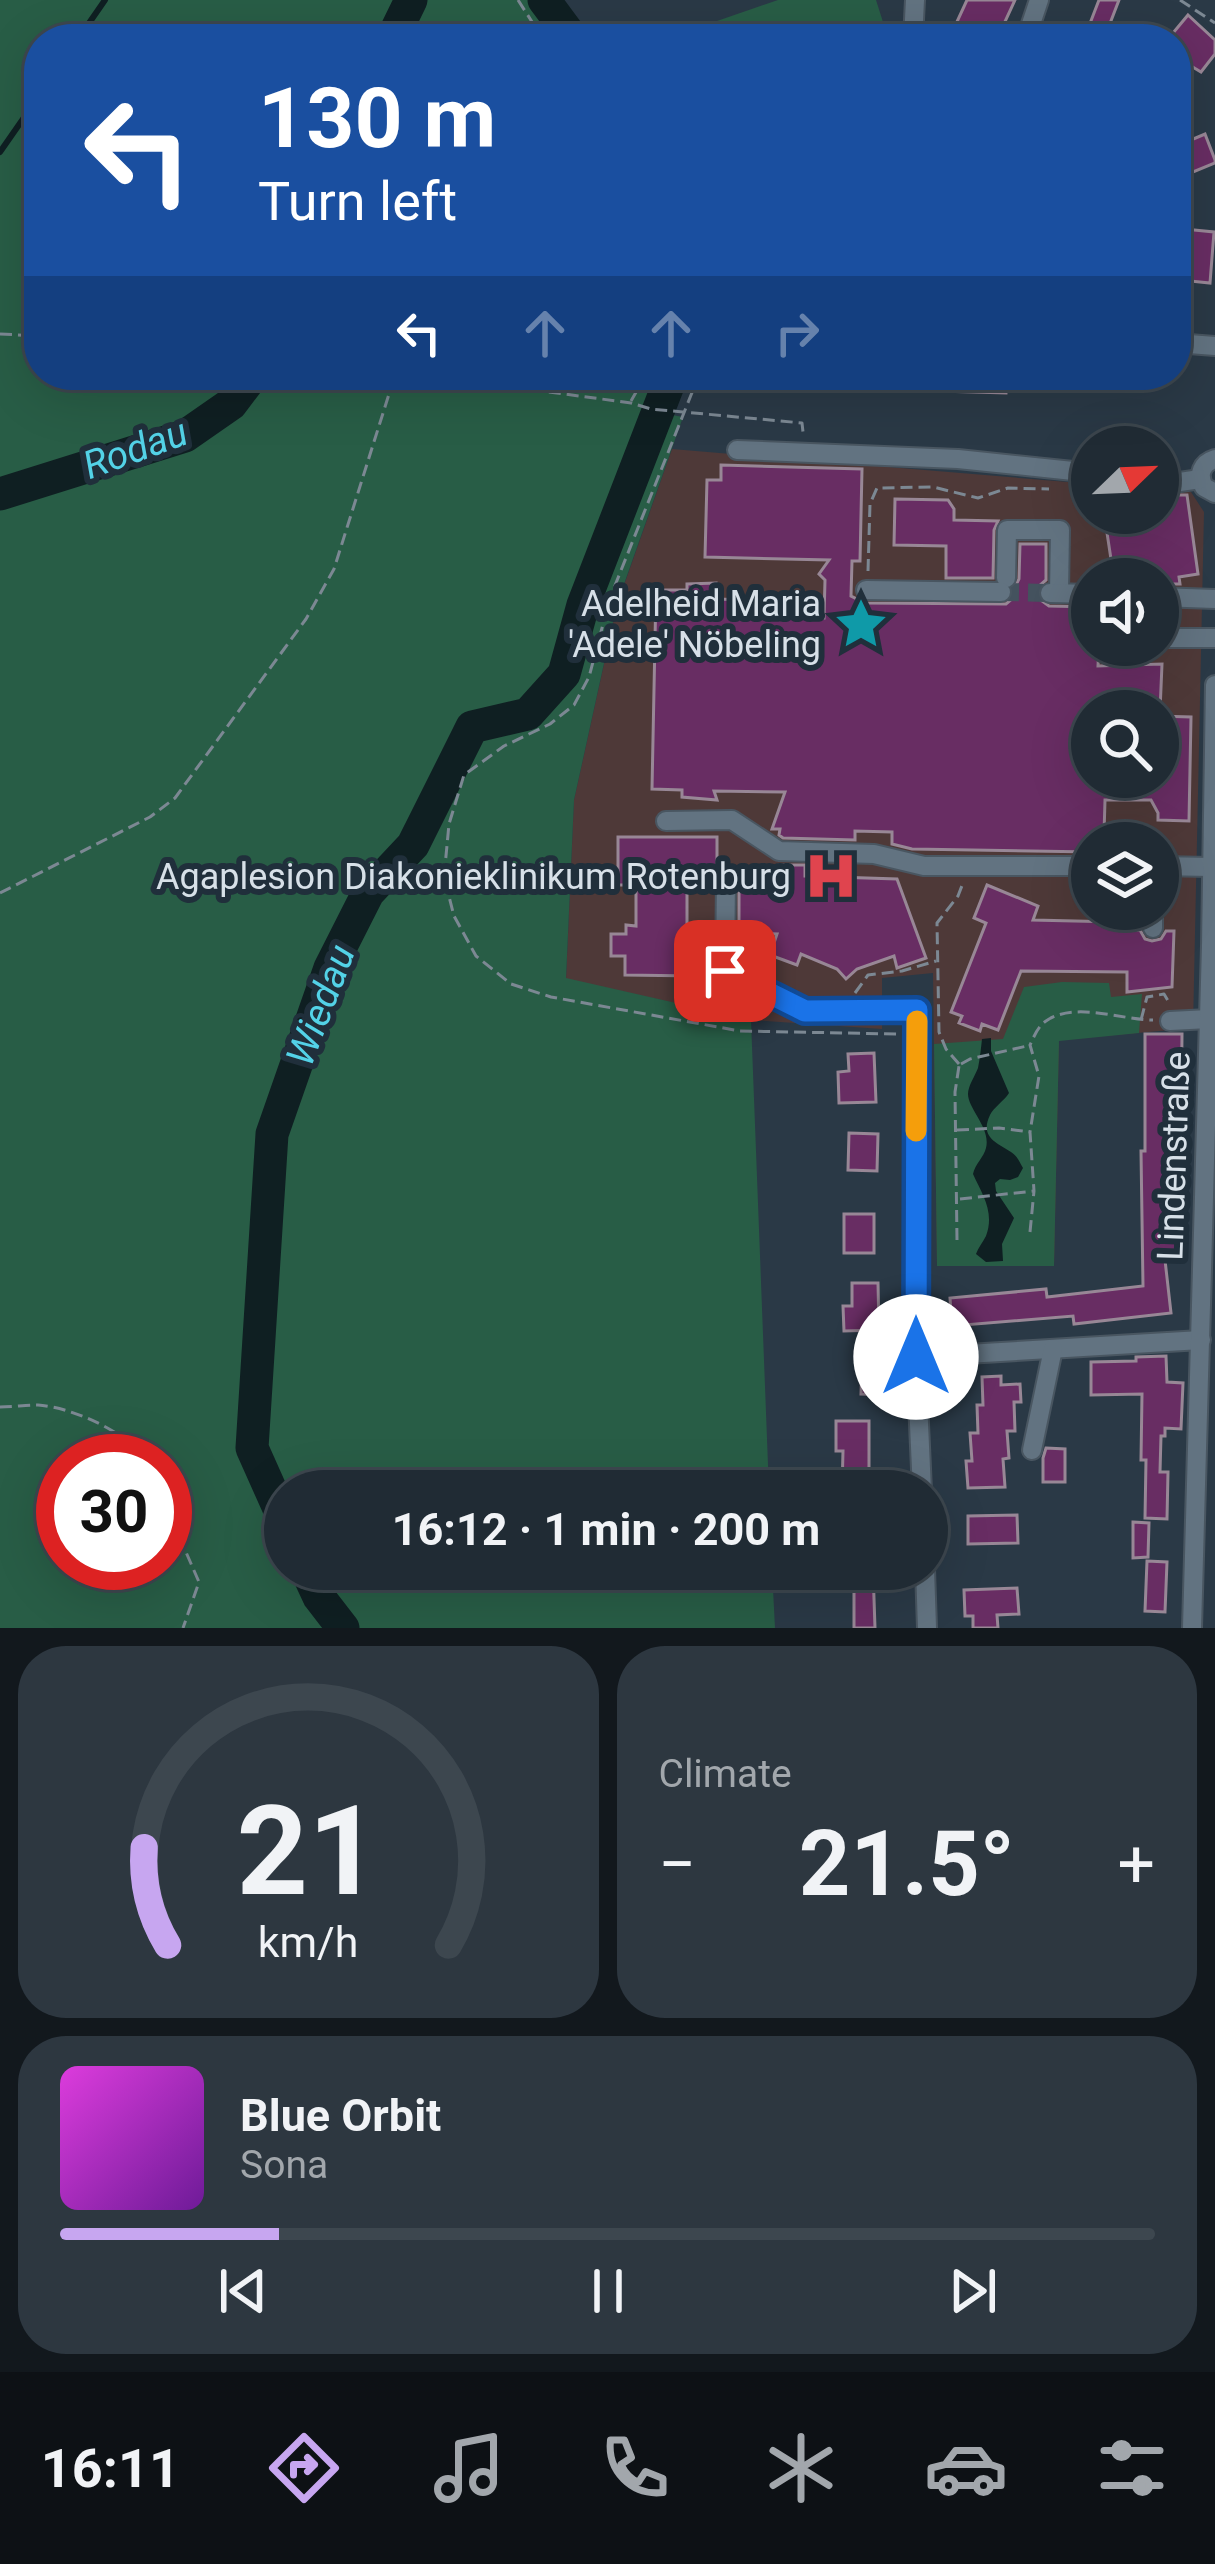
<!DOCTYPE html>
<html lang="en">
<head>
<meta charset="utf-8">
<style>
  :root { --surface:#202b34; --page:#2d3740; --text:#f1f3f6; --muted:#a2a7ac; --line:#3d474f; --accent:#c7a6f0 }
  body { margin:0; font-family:Roboto,sans-serif; background:var(--page); color:var(--text); height:100vh; display:flex; flex-direction:column; font-size:45px; white-space:nowrap }
  * { box-sizing:border-box; margin:0 }
  p { font-size:39px; color:var(--muted) }
  .icon { flex:none; width:66px; height:66px; fill:none; stroke:currentColor; stroke-width:2; stroke-linecap:round; stroke-linejoin:round }
  .map { position:relative; height:1628px; overflow:hidden }
  .drawer { display:flex; flex-direction:column; gap:18px; padding:18px; background:#12181d; flex:1 }
  .drawer>* { flex:none }
  .top-card { position:absolute; left:24px; top:24px; width:1167px; height:366px; border-radius:48px; box-shadow:0 12px 48px #0002,0 0 0 3px var(--line); background:#1a4fa0; color:#fff; overflow:hidden }
  .needle { width:78px; rotate:67deg }
  .buttons { position:absolute; left:1071px; top:426px; display:grid; gap:24px }
  .buttons a { display:grid; place-items:center; width:108px; height:108px; border-radius:50%; background:var(--surface); box-shadow:0 12px 48px #0002,0 0 0 3px var(--line); font-size:60px }
  .speed { position:absolute; left:36px; top:1434px; display:flex; gap:24px; font-size:60px; font-weight:700; text-align:center }
  .speed>* { display:grid; place-content:center; width:156px; height:156px; border-radius:50%; background:var(--surface); box-shadow:0 12px 48px #0002,0 0 0 3px var(--line); line-height:1 }
  .speed .limit { border:18px solid #d22; background:#fff; color:#111 }
  .pin { position:absolute; display:grid; place-items:center; width:102px; height:102px; color:#fff; margin:-51px; border-radius:24px; box-shadow:0 6px 18px #0006 }
  .me { position:absolute; width:132px; margin:-66px; rotate:0deg; stroke-linejoin:round; filter:drop-shadow(0 0 9px #0008) }
  .turn { display:flex; align-items:center; gap:42px; height:252px; padding:0 36px; font-size:54px }
  .turn .icon { width:156px; height:156px; stroke-width:2.5 }
  .turn b { display:block; font-size:84px; line-height:102px }
  .lanes { display:flex; align-items:center; height:114px; padding:0 36px; background:#0003; justify-content:center; gap:60px; direction:ltr }
  .lanes .off { opacity:.35 }
  .big { font-size:90px; font-weight:700; line-height:1.1 }
  .drawer .widget { flex:1; display:flex; flex-direction:column; justify-content:center; gap:18px; min-width:0; padding:0 42px; border-radius:48px; background:var(--page) }
  .drawer .dial { align-items:center; gap:0 }
  .dial svg { height:312px; overflow:visible; fill:none; stroke:var(--line); stroke-width:7; stroke-linecap:round; text-anchor:middle }
  .dial text { fill:var(--text); stroke:none }
  .song { display:flex; align-items:center; gap:36px }
  .cover { width:144px; height:144px; border-radius:18px; background:linear-gradient(135deg,hsl(300 70% 55%),hsl(280 70% 35%)) }
  .played { height:12px; border-radius:6px; background:linear-gradient(90deg,var(--accent) 20%,var(--line) 20%) }
  .keys { display:flex; justify-content:space-around; direction:ltr }
  .heat { display:flex; justify-content:space-between; align-items:center; font-size:66px; direction:ltr }
  .drawer .tiles { flex:1; display:grid; gap:18px; grid-template-columns:1fr 1fr }
  .widget:last-child { grid-column:span 2 }
  .trip { position:absolute; left:264px; top:1470px; width:684px; height:120px; border-radius:60px; background:var(--surface); box-shadow:0 12px 48px #0002,0 0 0 3px var(--line); font-weight:700; line-height:120px; text-align:center }
  .dock { display:flex; height:192px; justify-content:space-around; align-items:center; background:#0d1115; color:var(--muted) }
  .dock .icon { width:84px; height:84px }
  .dock .selected { color:var(--accent) }
  .dock b { font-size:54px; color:var(--text) }
  .map>svg:first-child { display:block }
  .medical { fill:#4e3938; fill-rule:evenodd }
  .green { fill:#285d46; fill-rule:evenodd }
  .water { fill:#0f1f22 }
  .lines { fill:none; stroke-linecap:round; stroke-linejoin:round }
  .stream { stroke:#0f1f22; stroke-width:6 }
  .river { stroke:#0f1f22; stroke-width:33 }
  .building { fill:#682d63; stroke:#988796; stroke-width:3 }
  .minor-tunnel { stroke:#44525e; stroke-width:18; stroke-dasharray:18 9; stroke-linecap:butt }
  .minor-casing { stroke:#495661; stroke-width:22 }
  .path { stroke:#7c8893; stroke-width:3; stroke-dasharray:12 6; stroke-linecap:butt }
  .minor { stroke:#627381; stroke-width:18 }
  .route-casing { stroke:#114b97; stroke-width:30 }
  .route { stroke:#1a73e8; stroke-width:21 }
  .slow { stroke:#f59e0b; stroke-width:21 }
  .labels { text-anchor:middle; stroke-width:12; stroke-linejoin:round; paint-order:stroke }
  .poi-label { font-size:36px; fill:#d7e0e8; stroke:#202f3b; text-anchor:end }
  .street-label { font-size:36px; fill:#d7e0e8; stroke:#202f3b }
  .water-label { font-size:39px; font-style:italic; fill:#53d2e7; stroke:#202f3b }
</style>
</head>
<body>
<div class="map">
<svg width="1215" height="1628" viewBox="0 0 1215 1628">
  <rect width="100%" height="100%" fill="#2a3946"/>
  <!-- medical -->
  <path class="medical" d="M672,449L1092,484V513H1158V489L1191,492L1204,512L1193,1028L1059,1040L1054,1266H937L933,973L882,978V1029L751,1020L566,979L574,800L617,605ZM1092,579H1158V645H1092ZM1092,711H1158V777H1092ZM1092,843H1158V909H1092Z"/>
  <!-- green -->
  <g class="green">
    <path d="M0,0H559L582,35L583,39H39V375H685L667,414L683,417L617,604L574,800L566,978L751,1020L769,1491H285V1569H772L775,1628H0ZM63,1461H165V1563H63Z"/>
    <polygon points="778,0 876,0 883,22 834,39 694,39 691,30"/>
    <polygon points="1062,982 1109,983 1111,997 1142,994 1139,1033 1059,1041 1054,1266 937,1266 934,1044 1003,1039 1024,987"/>
  </g>
  <!-- water -->
  <path class="water" d="M991,1038V1051L1009,1093C1004,1101 994,1107 990,1115C979,1138 998,1143 1011,1152C1018,1157 1019,1161 1023,1168L1018,1177L1010,1180L1000,1179L995,1183L996,1191L1014,1218L1002,1244L1003,1261L986,1262L976,1254C978,1248 983,1242 986,1236C995,1212 982,1194 973,1174C975,1164 984,1157 986,1148C991,1128 968,1109 968,1094C968,1086 975,1076 978,1068C980,1058 981,1048 982,1039Z"/>
  <g class="lines">
    <!-- stream -->
    <g class="stream">
      <polyline points="78,39 105,0"/>
      <polyline points="0,152 39,96"/>
    </g>
    <!-- river -->
    <g class="river">
      <polyline points="544,0 573,39"/>
      <polyline points="392,39 411,0"/>
      <polyline points="0,494 185,436 231,404 253,375"/>
      <polyline points="285,1522 252,1448 272,1134 330,968 368,893 413,845 472,727 528,714 564,674 583,605 672,375"/>
      <polyline points="306,1569 319,1597 343,1628"/>
    </g>
  </g>
  <!-- building -->
  <g class="building">
    <polygon points="967,0 1015,0 997,39 949,39"/>
    <polygon points="1099,0 1119,0 1104,39 1084,39"/>
    <polygon points="1188,15 1215,40 1215,54 1201,72 1191,66 1176,88 1176,39 1168,39"/>
    <polygon points="1176,108 1191,140 1205,134 1215,160 1215,163 1176,179"/>
    <polygon points="1184,229 1214,232 1210,283 1180,280"/>
    <polygon points="905,375 1007,375 1006,393 905,390"/>
    <polygon points="721,465 862,469 860,561 852,561 851,596 865,603 1006,604 1013,598 1014,589 1019,579 1020,544 1046,544 1046,580 1038,587 1038,598 1049,606 1092,607 1092,645 1099,645 1098,666 1162,664 1160,711 1092,711 1092,777 1158,777 1158,716 1191,717 1189,821 1158,820 1158,813 1151,800 1105,800 1104,834 1096,834 1092,852 912,849 892,844 892,832 855,831 855,840 783,838 779,835 780,829 772,829 785,792 714,791 717,800 682,797 682,790 652,789 656,590 687,590 687,584 716,583 715,599 794,601 793,617 824,618 825,580 819,574 829,560 705,557 707,480 721,480"/>
    <polygon points="1158,495 1187,495 1198,574 1179,577 1180,584 1158,584 1158,579 1114,579 1104,513 1158,513"/>
    <polygon points="895,499 948,500 954,509 954,520 998,521 994,530 993,578 946,578 946,546 894,545"/>
    <polygon points="618,837 717,837 717,867 708,867 708,889 687,889 687,927 695,927 695,976 625,975 625,956 611,956 611,934 626,934 626,925 636,926 636,885 618,885"/>
    <polygon points="779,865 805,865 805,876 897,879 926,958 897,968 894,956 857,969 846,979 837,969 801,954 797,965 770,955 777,934 739,933 739,886 758,886 759,866 779,867"/>
    <polygon points="987,885 1038,906 1033,920 1117,922 1116,930 1140,930 1145,939 1152,941 1161,939 1166,931 1174,931 1172,987 1127,992 1127,972 1021,971 998,1030 982,1024 980,1031 959,1023 962,1016 951,1012 986,923 974,918"/>
    <polygon points="1145,1034 1182,1034 1181,1139 1177,1139 1179,1260 1165,1260 1171,1313 1074,1324 1073,1316 952,1326 950,1298 1046,1289 1047,1297 1143,1286 1141,1151 1145,1151"/>
    <polygon points="874,1053 876,1102 839,1103 838,1072 849,1071 848,1054"/>
    <polygon points="849,1133 878,1134 877,1171 848,1170"/>
    <rect x="844" y="1214" width="30" height="39"/>
    <polygon points="852,1283 878,1283 879,1330 844,1331 843,1306 852,1306"/>
    <polygon points="1166,1356 1167,1382 1183,1383 1181,1429 1165,1428 1165,1436 1161,1436 1160,1472 1168,1472 1167,1519 1145,1518 1146,1460 1141,1460 1142,1394 1091,1395 1091,1362 1136,1361 1136,1357"/>
    <polygon points="862,1359 887,1360 887,1395 861,1394"/>
    <polygon points="1001,1376 1001,1385 1020,1384 1021,1402 1014,1402 1015,1431 1007,1431 1009,1458 1003,1459 1005,1487 968,1488 966,1461 972,1461 970,1433 978,1433 977,1405 983,1405 982,1377"/>
    <polygon points="836,1421 869,1421 869,1477 873,1477 873,1491 842,1491 843,1451 836,1451"/>
    <polygon points="1046,1448 1065,1449 1065,1482 1043,1482 1043,1458"/>
    <polygon points="1017,1515 1018,1543 968,1544 968,1516"/>
    <polygon points="1133,1522 1149,1523 1148,1557 1133,1558"/>
    <polygon points="1147,1561 1167,1562 1165,1612 1145,1611"/>
    <polygon points="834,1569 873,1569 875,1628 854,1628 854,1589 835,1590"/>
    <polygon points="1017,1588 1019,1614 997,1615 998,1628 973,1628 973,1616 965,1616 964,1590"/>
  </g>
  <g class="lines">
    <!-- minor-tunnel -->
    <polyline class="minor-tunnel" points="1001,592 1050,593"/>
    <!-- minor casing -->
    <g class="minor-casing">
      <g id="minor">
        <polyline points="913,39 915,0"/>
        <polyline points="1026,39 1039,0"/>
        <polyline points="1176,343 1215,346"/>
        <polyline points="737,450 958,459 1092,473"/>
        <path d="M1215,459C1202,463 1197,474 1204,487L1215,493"/>
        <polyline points="1158,481 1180,482 1200,479"/>
        <polyline points="1006,578 1007,530 1060,530 1059,593"/>
        <polyline points="866,590 1001,592"/>
        <polyline points="1050,593 1092,594"/>
        <polyline points="1158,597 1215,599"/>
        <polyline points="1158,638 1215,638"/>
        <polyline points="666,821 732,820 779,851 874,854 924,866 1092,866"/>
        <polyline points="1158,866 1211,867"/>
        <polyline points="726,878 725,971 805,1011 917,1010 916,1357 922,1491"/>
        <polyline points="1153,909 1153,928"/>
        <polyline points="1170,1021 1209,1019"/>
        <polyline points="916,1357 1201,1340"/>
        <polyline points="1032,1450 1053,1349"/>
        <polyline points="925,1569 927,1628"/>
        <polyline points="1192,1628 1211,946 1215,685"/>
      </g>
    </g>
    <!-- path -->
    <g class="path">
      <polyline points="518,0 543,39"/>
      <polyline points="1180,0 1215,23"/>
      <polyline points="0,334 39,336"/>
      <polyline points="424,375 631,403 651,409 802,423 803,432"/>
      <polyline points="699,375 610,598 589,677 574,705 550,724 504,746 464,775 449,824 444,877 454,916 476,956 511,984 551,997 740,1031 897,1034"/>
      <polyline points="631,401 646,375"/>
      <polyline points="868,571 870,504 877,488 933,487 978,498 1008,488 1049,489"/>
      <polyline points="1102,576 1118,573"/>
      <polyline points="0,893 150,817 175,798 306,619 334,569 395,375"/>
      <polyline points="855,993 868,975 902,971 936,961"/>
      <polyline points="1141,1020 1147,997 1164,994 1170,1004"/>
      <polyline points="959,1064 946,1049 939,1032 937,923 958,896 963,883"/>
      <polyline points="961,1064 970,1059 1027,1046"/>
      <polyline points="957,1130 999,1128 1030,1132"/>
      <polyline points="960,1199 1034,1191"/>
      <path d="M1030,1232L1034,1191L1030,1132L1039,1076L1030,1045C1034,1037 1037,1027 1046,1021C1075,1001 1121,1020 1153,1020"/>
      <polyline points="957,1240 955,1092 959,1066"/>
      <path d="M0,1407C12,1407 26,1405 38,1405C70,1407 130,1432 144,1461"/>
      <polyline points="165,1504 199,1582 183,1628"/>
    </g>
    <!-- minor -->
    <use href="#minor" class="minor"/>
  </g>
  <g class="lines">
    <!-- route casing -->
    <g class="route-casing">
      <polyline id="route" points="725,971 805,1011 917,1010 916,1357"/>
    </g>
    <!-- route -->
    <use href="#route" class="route"/>
    <!-- slow -->
    <polyline class="slow" points="916,1131 917,1021"/>
  </g>
  <!-- icons -->
  <defs>
    <g id="sight-bare" transform="scale(4.14)"><path d="M0-6L1.8-2.2L6-1.7L2.9 1.2L3.7 5.4L0 3.3L-3.7 5.4L-2.9 1.2L-6-1.7L-1.8-2.2Z" fill="#0f9aa8" stroke="#202f3b" stroke-width="2.5" paint-order="stroke"/></g>
    <g id="hospital-bare" transform="scale(4.14)"><path d="M-5-5h3v3.5h4V-5h3V5h-3V1.5h-4V5h-3Z" fill="#e0444e" stroke="#202f3b" stroke-width="2.5" paint-order="stroke"/></g>
  </defs>
  <g fill-rule="evenodd">
    <use href="#sight-bare" x="861" y="624"/>
    <use href="#hospital-bare" x="831" y="876"/>
  </g>
  <g class="labels">
    <!-- poi labels -->
    <g class="poi-label">
      <text x="821" y="616">Adelheid Maria<tspan x="821" dy="41">'Adele' Nöbeling</tspan></text>
      <text x="791" y="889">Agaplesion Diakonieklinikum Rotenburg</text>
    </g>
    <!-- street labels -->
    <g class="street-label">
      <text transform="translate(1173 1156) rotate(-88)" y="13">Lindenstraße</text>
    </g>
    <!-- water labels -->
    <g class="water-label">
      <text transform="translate(135 448) rotate(-20)" y="14">Rodau</text>
      <text transform="translate(320 1005) rotate(-69)" y="14">Wiedau</text>
    </g>
  </g>
</svg>
<div class="buttons">
<a><svg class="needle" viewBox="-14 -14 28 28"><path d="M0-13l5 13h-10z" fill="#e53935"/><path d="M0 13l5-13h-10z" fill="#a2a7ac"/></svg></a>
<a><svg class="icon" aria-label="sound" viewBox="0 0 24 24"><path d="M4 9h4l5-4v14l-5-4H4zM17 9q2 3 0 6"/></svg></a>
<a><svg class="icon" aria-label="search" viewBox="0 0 24 24"><circle cx="10" cy="10" r="6"/><path d="M15 15l6 6"/></svg></a>
<a><svg class="icon" aria-label="layers" viewBox="0 0 24 24"><path d="M12 4l9 5-9 5-9-5zM3 14l9 5 9-5"/></svg></a>
</div>
<div class="speed"><div class="limit">30</div></div>
<div class="pin" style="left:725px;top:971px;background:#d93025"><svg class="icon" aria-label="arrive" viewBox="0 0 24 24"><path d="M6 21V4h12l-3 4 3 4H6"/></svg></div>
<svg class="me" style="left:916px;top:1357px" viewBox="-20 -20 40 40"><circle r="19" fill="#fff"/><path d="M0-13L10 11 0 6-10 11z" fill="#1a73e8"/></svg>
<div class="trip">16:12 · 1 min · 200 m</div>
<div class="top-card">
<div class="turn"><svg class="icon" aria-label="left" viewBox="0 0 24 24"><path d="M17 20v-9H6M10 6l-5 5 5 5"/></svg><div><b>130 m</b>Turn left</div></div>
<div class="lanes"><svg class="icon" aria-label="left" viewBox="0 0 24 24"><path d="M17 20v-9H6M10 6l-5 5 5 5"/></svg><svg class="icon off" aria-label="ahead" viewBox="0 0 24 24"><path d="M12 20V5M6 11l6-6 6 6"/></svg><svg class="icon off" aria-label="ahead" viewBox="0 0 24 24"><path d="M12 20V5M6 11l6-6 6 6"/></svg><svg class="icon off" aria-label="right" viewBox="0 0 24 24"><path d="M7 20v-9h11M14 6l5 5-5 5"/></svg></div>
</div>
</div>
<section class="drawer">
<div class="tiles">
<div class="widget dial"><svg viewBox="0 0 100 80">
<path d="M14 69A42 42 0 1 1 86 69"/>
<path d="M14 69A42 42 0 0 1 8 44" stroke="#c7a6f0"/>
<text x="50" y="56" font-size="32" font-weight="700">21</text>
<text x="50" y="72" font-size="11">km/h</text>
</svg></div>
<div class="widget"><p>Climate</p>
<div class="heat"><a>−</a><b class="big">21.5°</b><a>+</a></div>
</div>
<div class="widget">
<div class="song"><i class="cover"></i><div><b>Blue Orbit</b><p>Sona</p></div></div>
<div class="played"></div>
<div class="keys"><svg class="icon" aria-label="previous" viewBox="0 0 24 24"><path d="M18 5L8 12l10 7zM5 5v14"/></svg><svg class="icon" aria-label="pause" viewBox="0 0 24 24"><path d="M8 5v14M16 5v14"/></svg><svg class="icon" aria-label="next" viewBox="0 0 24 24"><path d="M6 5l10 7-10 7zM19 5v14"/></svg></div>
</div>
</div>
</section>
<nav class="dock">
<b>16:11</b>
<svg class="icon selected" aria-label="directions" viewBox="0 0 24 24"><path d="M12 3l9 9-9 9-9-9zM9 14v-3h6M13 9l2 2-2 2"/></svg>
<svg class="icon" aria-label="music" viewBox="0 0 24 24"><path d="M9 18V5l10-2v13"/><circle cx="6" cy="18" r="3"/><circle cx="16" cy="16" r="3"/></svg>
<svg class="icon" aria-label="phone" viewBox="0 0 24 24"><path d="M5 4h4l2 5-3 2q2 4 5 5l2-3 5 2v4C11 20 4 13 5 4z"/></svg>
<svg class="icon" aria-label="climate" viewBox="0 0 24 24"><path d="M12 3v18M4 7l16 10M4 17L20 7"/></svg>
<svg class="icon" aria-label="car" viewBox="0 0 24 24"><path d="M5 17H2v-5l4-1 3-4h7l3 4 3 1v5h-3M9 17h6M6 11h13"/><circle cx="7" cy="17" r="2"/><circle cx="17" cy="17" r="2"/></svg>
<svg class="icon" aria-label="filters" viewBox="0 0 24 24"><path d="M4 7h16M4 17h16"/><circle cx="9" cy="7" r="2"/><circle cx="15" cy="17" r="2"/></svg>
</nav>
</body>
</html>
